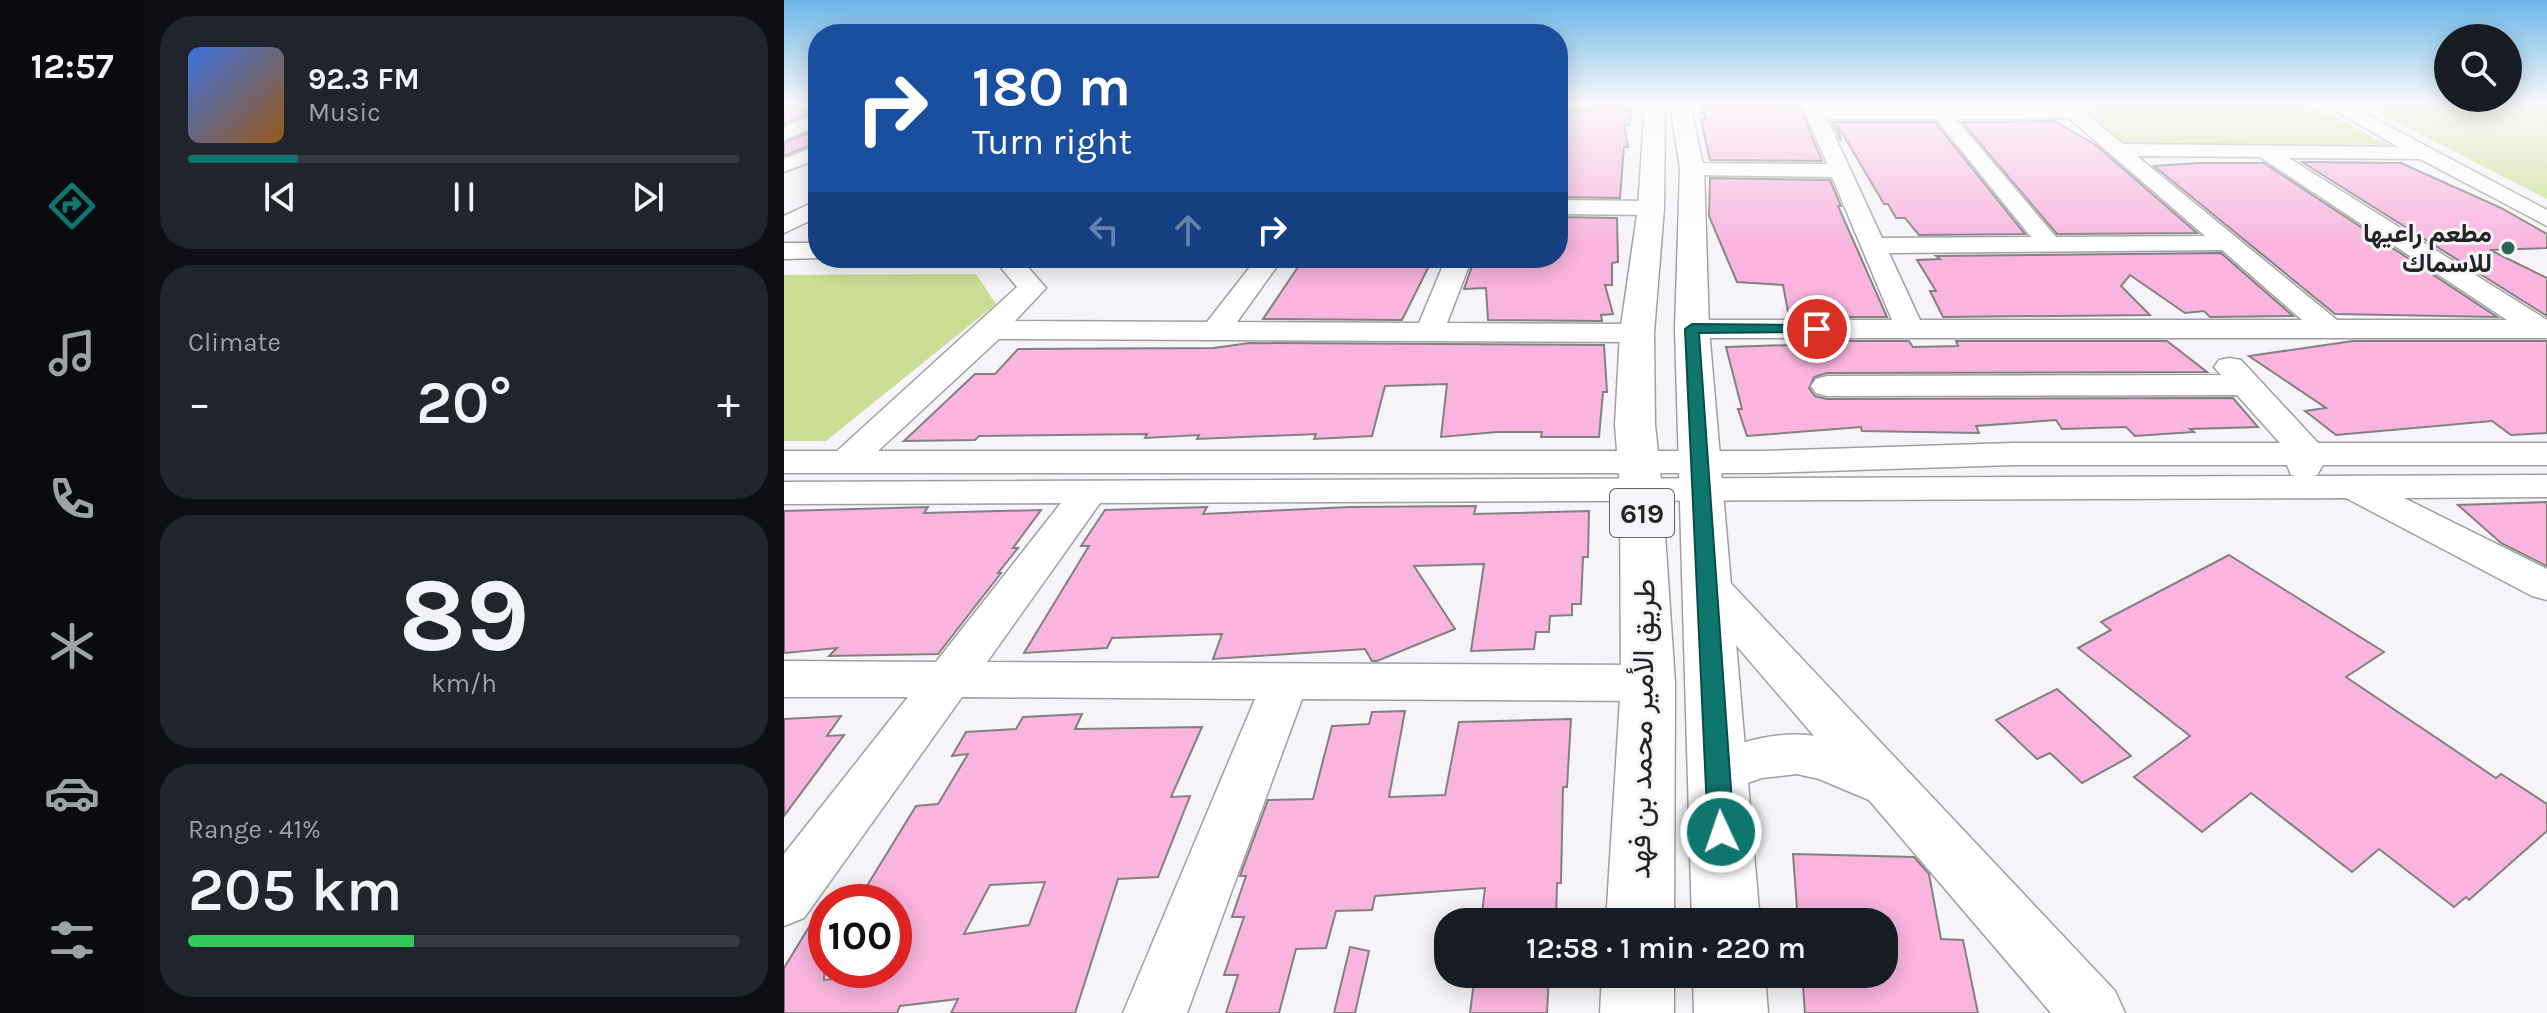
<!DOCTYPE html>
<html lang="en">
<head>
<meta charset="utf-8">
<style>
  :root { --surface:#171b24; --page:#20242c; --text:#f1f3f6; --muted:#9ea1a6; --line:#363941; --accent:#0f766e }
  body { margin:0; font-family:Karla,Vazirmatn,sans-serif; background:var(--page); color:var(--text); height:100vh; display:flex; flex-direction:column; font-size:30px; white-space:nowrap }
  * { box-sizing:border-box; margin:0 }
  p { font-size:26px; color:var(--muted) }
  .icon { flex:none; width:44px; height:44px; fill:none; stroke:currentColor; stroke-width:2; stroke-linecap:round; stroke-linejoin:round }
  .map { position:relative; flex:1; overflow:hidden }
  .details { display:flex; flex-direction:column; gap:16px; padding:16px; background:#0d0f14; width:640px }
  .details>* { flex:none }
  .guide { position:absolute; left:24px; top:24px; width:760px; height:244px; border-radius:32px; box-shadow:0 4px 20px #0003; background:#1a4fa0; color:#fff; overflow:hidden }
  .buttons { position:absolute; left:1650px; top:24px; display:grid; gap:16px }
  .buttons a { display:grid; place-items:center; width:88px; height:88px; border-radius:50%; background:var(--surface); box-shadow:0 4px 20px #0003; font-size:40px }
  .speed { position:absolute; left:24px; top:884px; display:flex; gap:16px; font-size:40px; font-weight:700; text-align:center }
  .speed>* { display:grid; place-content:center; width:104px; height:104px; border-radius:50%; background:var(--surface); box-shadow:0 4px 20px #0003; line-height:1 }
  .speed .limit { border:12px solid #d22; background:#fff; color:#111 }
  .pin { position:absolute; display:grid; place-items:center; width:68px; height:68px; color:#fff; margin:-34px; border:4px solid #fff; border-radius:50%; box-shadow:0 2px 8px #0007 }
  .me { position:absolute; width:88px; margin:-44px; rotate:357deg; stroke-linejoin:round; filter:drop-shadow(0 0 6px #0008) }
  .turn { display:flex; align-items:center; gap:28px; height:168px; padding:0 32px; font-size:36px }
  .turn .icon { width:104px; height:104px; stroke-width:2.5 }
  .turn b { display:block; font-size:56px; line-height:68px }
  .lanes { display:flex; align-items:center; height:76px; padding:0 32px; background:#0003; justify-content:center; gap:40px; direction:ltr }
  .lanes .off { opacity:.35 }
  .big { font-size:60px; font-weight:600; line-height:1.1 }
  .details .tile { flex:1; display:flex; flex-direction:column; justify-content:center; gap:12px; min-width:0; padding:0 28px; border-radius:32px; background:var(--page) }
  .details .dial { align-items:center; gap:0 }
  .dial b { font-size:104px; line-height:1 }
  .song { display:flex; align-items:center; gap:24px }
  .cover { width:96px; height:96px; border-radius:12px; background:linear-gradient(135deg,hsl(220 70% 55%),hsl(30 70% 35%)) }
  .played { height:8px; border-radius:4px; background:linear-gradient(90deg,var(--accent) 20%,var(--line) 20%) }
  .keys { display:flex; justify-content:space-around; direction:ltr }
  .heat { display:flex; justify-content:space-between; align-items:center; font-size:44px; direction:ltr }
  .charge { height:12px; border-radius:6px; background:linear-gradient(90deg,#34c759 41%,var(--line) 0) }
  .trip { position:absolute; left:650px; top:908px; width:464px; height:80px; border-radius:32px; background:var(--surface); box-shadow:0 4px 20px #0003; font-weight:600; line-height:80px; text-align:center }
  main { display:flex; flex:1; min-height:0 }
  .tab-bar { display:flex; flex-direction:column; width:144px; justify-content:space-around; align-items:center; background:#090b0e; color:var(--muted) }
  .tab-bar .icon { width:56px; height:56px }
  .tab-bar .selected { color:var(--accent) }
  .tab-bar b { font-size:36px; color:var(--text) }
  .map>svg:first-child { display:block }
  .green { fill:#ccde95 }
  .building { fill:#f9b5de; stroke:#838082; stroke-width:2; fill-rule:evenodd }
  .lines { fill:none; stroke-linecap:round; stroke-linejoin:round }
  .minor-casing { stroke:#a09fa2; stroke-width:3 }
  .highway-casing { stroke:#a09fa2; stroke-width:3 }
  .minor { fill:#fff; fill-rule:evenodd }
  .highway { fill:#fff; fill-rule:evenodd }
  .route { fill:#0f766e; stroke:#0a4d48; stroke-width:2 }
  .poi-dot { fill:#296550; stroke:#f6f4f8; stroke-width:3 }
  .labels { text-anchor:middle; stroke-width:6; stroke-linejoin:round; paint-order:stroke }
  .far-poi-label { font-size:26px; font-weight:bold; fill:#242324; stroke:#f6f4f8; text-anchor:end }
  .shield { fill:#f6f4f8; stroke:#636264; stroke-width:2 }
  .shield-label { font-size:28px; font-weight:bold; fill:#242324 }
  .street-label { font-size:30px; fill:#242324; stroke:#f6f4f8 }
</style>
</head>
<body>
<main>
<nav class="tab-bar">
<b>12:57</b>
<svg class="icon selected" aria-label="directions" viewBox="0 0 24 24"><path d="M12 3l9 9-9 9-9-9zM9 14v-3h6M13 9l2 2-2 2"/></svg>
<svg class="icon" aria-label="music" viewBox="0 0 24 24"><path d="M9 18V5l10-2v13"/><circle cx="6" cy="18" r="3"/><circle cx="16" cy="16" r="3"/></svg>
<svg class="icon" aria-label="phone" viewBox="0 0 24 24"><path d="M5 4h4l2 5-3 2q2 4 5 5l2-3 5 2v4C11 20 4 13 5 4z"/></svg>
<svg class="icon" aria-label="climate" viewBox="0 0 24 24"><path d="M12 3v18M4 7l16 10M4 17L20 7"/></svg>
<svg class="icon" aria-label="car" viewBox="0 0 24 24"><path d="M5 17H2v-5l4-1 3-4h7l3 4 3 1v5h-3M9 17h6M6 11h13"/><circle cx="7" cy="17" r="2"/><circle cx="17" cy="17" r="2"/></svg>
<svg class="icon" aria-label="filters" viewBox="0 0 24 24"><path d="M4 7h16M4 17h16"/><circle cx="9" cy="7" r="2"/><circle cx="15" cy="17" r="2"/></svg>
</nav>
<section class="details">
<div class="tile">
<div class="song"><i class="cover"></i><div><b>92.3 FM</b><p>Music</p></div></div>
<div class="played"></div>
<div class="keys"><svg class="icon" aria-label="previous" viewBox="0 0 24 24"><path d="M18 5L8 12l10 7zM5 5v14"/></svg><svg class="icon" aria-label="pause" viewBox="0 0 24 24"><path d="M8 5v14M16 5v14"/></svg><svg class="icon" aria-label="next" viewBox="0 0 24 24"><path d="M6 5l10 7-10 7zM19 5v14"/></svg></div>
</div>
<div class="tile"><p>Climate</p>
<div class="heat"><a>−</a><b class="big">20°</b><a>+</a></div>
</div>
<div class="tile dial"><b>89</b><p>km/h</p></div>
<div class="tile"><p>Range · 41%</p><b class="big">205 km</b><div class="charge"></div></div>
</section>
<div class="map">
<svg width="1763" height="1013" viewBox="0 0 1763 1013">
  <rect width="100%" height="100%" fill="#f6f4f8"/>
  <!-- green -->
  <g class="green">
    <polygon points="1295,104 1525,104 1605,145 1344,146"/>
    <polygon points="1577,104 1763,104 1763,199"/>
    <polygon points="192,274 212,304 42,441 0,441 0,275"/>
  </g>
  <!-- building -->
  <g class="building">
    <polygon points="0,104 12,104 26,113 0,124"/>
    <polygon points="811,104 847,104 846,125 840,125 844,147 840,147 836,198 774,197 774,109 810,109"/>
    <polygon points="917,104 1015,104 1038,161 926,160 917,120 922,120"/>
    <polygon points="1270,121 1312,145 1413,233 1273,234 1178,122"/>
    <polygon points="1048,122 1151,122 1241,234 1135,235 1121,218 1112,218 1104,204 1100,204 1054,126 1057,141"/>
    <polygon points="34,129 34,142 0,156 0,143"/>
    <polygon points="1518,162 1617,163 1717,208 1763,234 1763,248 1706,250 1763,278 1763,316"/>
    <polygon points="1415,163 1480,163 1713,317 1551,314 1370,166"/>
    <polygon points="926,178 1046,180 1057,206 1054,206 1103,317 1005,317 999,285 953,282 925,216"/>
    <polygon points="774,217 833,218 834,262 828,263 828,285 821,285 829,314 817,315 818,321 704,320 702,288 680,289 691,258 774,258"/>
    <polygon points="1437,253 1509,316 1426,317 1420,311 1401,313 1346,275 1337,286 1366,315 1159,317 1146,291 1152,291 1133,260 1156,259 1152,256"/>
    <polygon points="598,258 649,258 618,320 479,319 514,267 594,265"/>
    <polygon points="1125,341 1129,347 1174,346 1172,341 1383,341 1423,372 1043,373 1030,377 1025,388 1031,396 1043,399 1449,398 1474,427 1406,429 1410,432 1351,436 1342,427 1278,429 1272,420 1192,426 1195,433 1078,431 1077,427 963,436 954,409 958,409 942,347 1008,345 1006,342 1010,341"/>
    <polygon points="1569,341 1763,341 1763,433 1727,435 1708,421 1552,435 1521,411 1542,408 1465,356"/>
    <polygon points="465,343 820,345 823,392 819,392 815,437 757,437 758,432 713,432 657,437 663,384 601,386 588,436 530,439 532,434 413,439 415,435 361,438 363,434 195,436 191,440 120,441 191,374 211,374 234,349 430,348"/>
    <polygon points="1763,502 1763,566 1717,543 1674,505"/>
    <polygon points="692,506 690,514 805,511 804,557 799,557 797,604 788,604 788,615 766,616 765,632 752,632 750,649 687,651 700,564 630,566 671,629 593,661 588,661 581,649 429,659 438,634 328,638 323,648 240,653 305,546 297,546 321,510 423,507 419,514 566,507"/>
    <polygon points="144,507 140,513 257,510 229,548 234,548 214,573 217,573 154,654 45,656 53,648 0,653 0,511"/>
    <polygon points="1445,555 1600,652 1562,677 1712,778 1717,774 1763,804 1763,831 1685,900 1682,897 1670,907 1595,849 1568,872 1467,793 1418,832 1350,777 1406,736 1294,648 1327,630 1317,622"/>
    <polygon points="1273,689 1347,756 1298,783 1266,753 1253,759 1212,720"/>
    <polygon points="621,711 605,797 661,795 675,722 787,719 783,787 779,787 777,883 773,883 772,922 697,922 701,888 591,896 588,910 552,911 542,948 512,949 495,1013 442,1013 454,975 440,975 460,917 448,917 462,876 456,876 484,800 529,799 548,726 585,724 588,712"/>
    <path d="M298,714L291,729L418,727L387,797L406,796L374,877L334,879L291,1013H167L174,999L116,1006L113,1013H0V968L42,899L40,980L110,973V902H73L132,806L154,804L184,754L168,756L182,732L232,729L239,717ZM261,882L245,925L180,934L206,885Z"/>
    <polygon points="57,716 43,736 60,735 0,816 0,719"/>
    <polygon points="1009,854 1130,857 1145,874 1157,939 1179,940 1194,1013 1021,1013 1018,974 1100,974 1100,922 1014,922"/>
    <polygon points="566,947 585,951 571,1013 550,1013"/>
    <polygon points="691,974 765,974 763,1013 686,1013"/>
  </g>
  <g class="lines">
    <!-- minor casing -->
    <g class="minor-casing">
      <g id="minor">
        <path d="M1018,104H1036L1038,108H1273L1270,104H1290L1339,144L1614,147L1540,104H1563L1763,210V226L1636,159L1505,158L1763,320V338H908L898,335L893,329L898,323L908,320H1108L1048,177L908,175L897,169L908,163L1043,164ZM1285,118L1421,236L1272,237L1172,119ZM1043,119H1152L1247,237L1098,238ZM1353,156L1476,157L1723,320H1553ZM1438,250L1518,320H1136L1105,253Z"/>
        <polygon points="34,113 34,126 0,140 0,127"/>
        <polygon points="34,145 34,159 0,172 0,159"/>
        <polygon points="34,200 34,217 0,233 0,216"/>
        <polygon points="774,200 867,201 875,203 879,208 875,213 867,215 774,214"/>
        <polygon points="0,243 34,243 36,258 0,259"/>
        <polygon points="209,258 236,258 262,288 231,321 423,322 473,258 499,258 453,322 635,323 662,258 688,258 663,323 853,324 863,327 868,333 863,339 853,342 215,339 94,451 981,451 1230,443 1496,443 1453,395 1043,396 1032,393 1027,386 1032,379 1043,376 1437,375 1430,367 1435,360 1446,358 1457,360 1534,443 1763,443 1763,465 1539,465 1533,475 1528,476 1763,475 1763,497 1620,498 1763,569 1763,600 1748,596 1562,498 316,503 203,662 864,665 881,670 887,683 881,696 864,701 518,699 403,1013 339,1013 471,699 178,697 20,918 0,926 0,854 124,697 0,697 0,661 152,662 277,503 0,504 0,482 1512,476 1507,475 1503,465 1230,465 981,473 0,473 0,451 53,451 233,287"/>
        <path d="M924,571L939,575L1331,991L1341,1013H1267L1085,800L1035,779L1013,774L978,778L934,793L916,787L908,772L916,757C954,744 989,730 1030,736L909,595L903,585L909,575Z"/>
      </g>
    </g>
    <!-- highway casing -->
    <g class="highway-casing">
      <g id="highway">
        <polygon points="861,104 881,104 880,208 870,333 871,425 878,489 891,683 890,922 822,922 837,683 836,489 831,425 836,333 854,208"/>
        <polygon points="886,104 906,104 920,169 925,329 976,922 908,922 891,329 896,169"/>
        <polygon points="818,974 890,974 890,1013 816,1013"/>
        <polygon points="909,974 981,974 984,1013 910,1013"/>
      </g>
    </g>
    <!-- minor -->
    <use href="#minor" class="minor"/>
    <!-- highway -->
    <use href="#highway" class="highway"/>
  </g>
  <!-- sky -->
  <linearGradient id="sky" x2="0" y2="1"><stop stop-color="#6ab6e8"/><stop offset="0.42" stop-color="#fbfafc"/><stop offset="1" stop-color="#fbfafc" stop-opacity="0"/></linearGradient>
  <rect width="1763" height="246" fill="url(#sky)"/>
  <!-- route -->
  <polygon class="route" points="1033,325 1040,329 1038,332 915,333 950,832 947,840 937,843 928,840 924,832 901,329 908,324"/>
  <!-- markers -->
  <circle class="poi-dot" cx="1724" cy="248" r="8"/>
  <g class="labels">
    <!-- far-poi labels -->
    <g class="far-poi-label">
      <text x="1708" y="242">مطعم راعيها<tspan x="1708" dy="30">للاسماك</tspan></text>
    </g>
    <!-- shield labels -->
    <rect class="shield" x="826" y="489" width="64" height="48" rx="6"/>
    <g class="shield-label">
      <text x="858" y="523">619</text>
    </g>
    <!-- street labels -->
    <g class="street-label">
      <text transform="translate(858 729) rotate(-89)" y="10">طريق الأمير محمد بن فهد</text>
    </g>
  </g>
</svg>
<div class="buttons">
<a><svg class="icon" aria-label="search" viewBox="0 0 24 24"><circle cx="10" cy="10" r="6"/><path d="M15 15l6 6"/></svg></a>
</div>
<div class="speed"><div class="limit">100</div></div>
<div class="pin" style="left:1033px;top:329px;background:#d93025"><svg class="icon" aria-label="arrive" viewBox="0 0 24 24"><path d="M6 21V4h12l-3 4 3 4H6"/></svg></div>
<svg class="me" style="left:937px;top:832px" viewBox="-20 -20 40 40"><circle r="17" fill="#0f766e" stroke="#fff" stroke-width="3"/><path d="M0-11L8 9 0 5-8 9z" fill="#fff"/></svg>
<div class="trip">12:58 · 1 min · 220 m</div>
<div class="guide">
<div class="turn"><svg class="icon" aria-label="right" viewBox="0 0 24 24"><path d="M7 20v-9h11M14 6l5 5-5 5"/></svg><div><b>180 m</b>Turn right</div></div>
<div class="lanes"><svg class="icon off" aria-label="left" viewBox="0 0 24 24"><path d="M17 20v-9H6M10 6l-5 5 5 5"/></svg><svg class="icon off" aria-label="ahead" viewBox="0 0 24 24"><path d="M12 20V5M6 11l6-6 6 6"/></svg><svg class="icon" aria-label="right" viewBox="0 0 24 24"><path d="M7 20v-9h11M14 6l5 5-5 5"/></svg></div>
</div>
</div>
</main>
</body>
</html>
